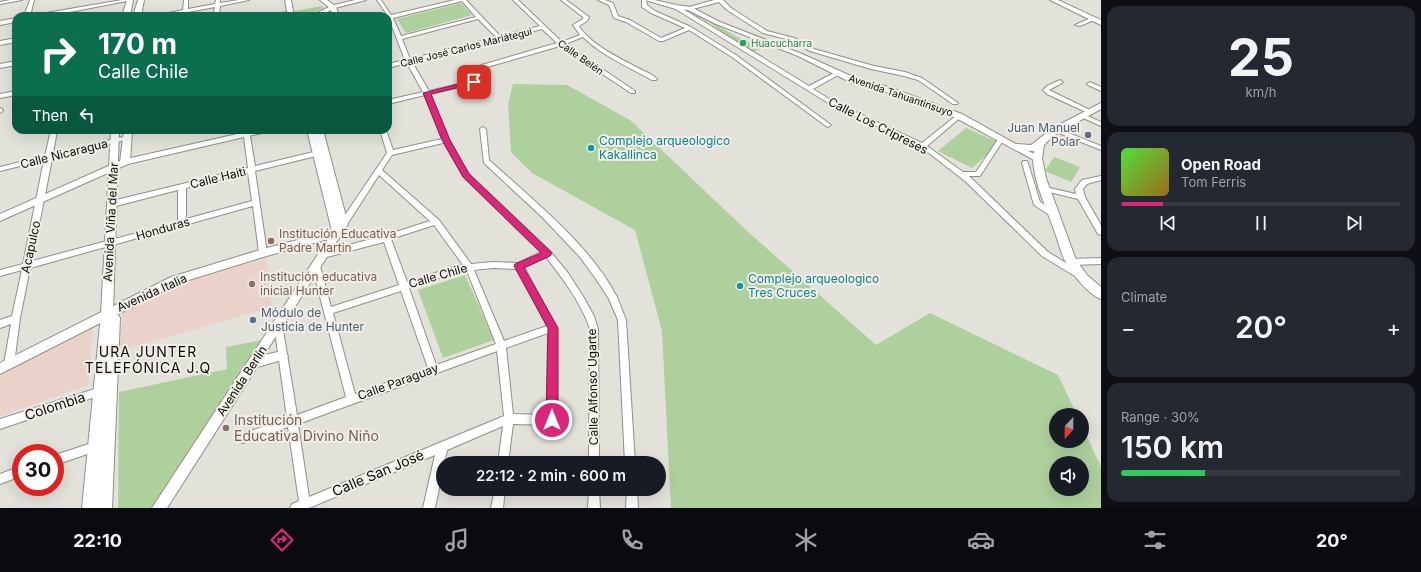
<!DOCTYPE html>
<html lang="en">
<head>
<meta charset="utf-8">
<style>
  :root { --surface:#171b24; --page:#242831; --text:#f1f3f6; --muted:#9ea1a6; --line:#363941; --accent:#db2777 }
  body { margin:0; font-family:Inter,sans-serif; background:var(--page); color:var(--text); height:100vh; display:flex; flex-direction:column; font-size:15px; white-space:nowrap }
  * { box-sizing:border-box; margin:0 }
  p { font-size:13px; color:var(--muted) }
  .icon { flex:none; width:22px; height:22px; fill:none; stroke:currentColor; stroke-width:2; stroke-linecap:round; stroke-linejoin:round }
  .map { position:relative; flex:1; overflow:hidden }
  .drawer { display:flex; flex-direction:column; gap:6px; padding:6px; background:#0d0f14; width:320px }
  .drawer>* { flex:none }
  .top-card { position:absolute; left:12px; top:12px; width:380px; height:122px; border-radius:12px; box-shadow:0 4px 16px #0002; background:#0b6e4f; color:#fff; overflow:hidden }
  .needle { width:26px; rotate:201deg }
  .fabs { position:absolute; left:1049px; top:408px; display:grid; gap:8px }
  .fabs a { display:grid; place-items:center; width:40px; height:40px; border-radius:50%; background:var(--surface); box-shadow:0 4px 16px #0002; font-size:20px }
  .speed { position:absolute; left:12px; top:444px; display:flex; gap:8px; font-size:20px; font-weight:700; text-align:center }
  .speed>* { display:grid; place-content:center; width:52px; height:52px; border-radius:50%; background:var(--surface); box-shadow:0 4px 16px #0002; line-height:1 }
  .speed .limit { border:6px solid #d22; background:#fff; color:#111 }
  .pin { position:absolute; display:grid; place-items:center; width:34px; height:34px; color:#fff; margin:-17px; border-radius:8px; box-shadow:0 2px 6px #0006 }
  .me { position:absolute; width:44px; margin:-22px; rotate:0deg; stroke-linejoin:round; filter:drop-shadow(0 0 3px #0008) }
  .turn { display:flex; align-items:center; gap:14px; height:84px; padding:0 20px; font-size:18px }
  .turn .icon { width:52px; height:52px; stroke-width:2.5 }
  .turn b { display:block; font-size:28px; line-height:34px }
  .then { display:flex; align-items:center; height:38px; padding:0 20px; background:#0003; gap:8px; font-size:15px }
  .big { font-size:30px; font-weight:600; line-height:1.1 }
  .drawer .card { flex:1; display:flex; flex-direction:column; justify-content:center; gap:6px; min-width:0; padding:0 14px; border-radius:12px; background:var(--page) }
  .drawer .dial { align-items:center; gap:0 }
  .dial b { font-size:52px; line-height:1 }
  .song { display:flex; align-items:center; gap:12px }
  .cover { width:48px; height:48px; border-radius:6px; background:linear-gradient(135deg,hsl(110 70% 55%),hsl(40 70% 35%)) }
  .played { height:4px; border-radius:2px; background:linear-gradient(90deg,var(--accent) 15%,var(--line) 15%) }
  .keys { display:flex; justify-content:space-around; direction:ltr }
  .heat { display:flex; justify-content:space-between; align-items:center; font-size:22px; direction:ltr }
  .charge { height:6px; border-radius:3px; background:linear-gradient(90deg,#34c759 30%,var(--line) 0) }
  .trip { position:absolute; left:436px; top:456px; width:230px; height:40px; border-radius:20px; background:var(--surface); box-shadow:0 4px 16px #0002; font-weight:600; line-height:40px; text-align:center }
  .dock { display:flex; height:64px; justify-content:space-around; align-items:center; background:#090b0e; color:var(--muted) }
  .dock .icon { width:28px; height:28px }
  .dock .selected { color:var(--accent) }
  .dock b { font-size:18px; color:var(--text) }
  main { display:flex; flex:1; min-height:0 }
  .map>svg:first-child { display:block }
  .education { fill:#ead1c9 }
  .green { fill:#add09d; fill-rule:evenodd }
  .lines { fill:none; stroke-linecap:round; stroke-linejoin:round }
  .minor-casing { stroke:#908f88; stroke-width:2 }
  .tertiary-casing { stroke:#908f88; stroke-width:2 }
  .secondary-casing { stroke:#908f88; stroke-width:2 }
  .minor { fill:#fff; fill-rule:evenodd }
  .tertiary { fill:#fff; fill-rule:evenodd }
  .secondary { fill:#fff; fill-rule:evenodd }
  .route { fill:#db2777; stroke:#8e194d }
  .leisure-dot { fill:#2e9e5b; stroke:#f0eee7; stroke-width:1.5 }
  .service-dot { fill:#5c6f8a; stroke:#f0eee7; stroke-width:1.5 }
  .culture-dot { fill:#0f9aa8; stroke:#f0eee7; stroke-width:1.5 }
  .education-dot { fill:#8d6e63; stroke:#f0eee7; stroke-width:1.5 }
  .labels { text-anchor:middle; stroke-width:4; stroke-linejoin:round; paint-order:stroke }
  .far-leisure-label { font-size:10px; fill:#27864d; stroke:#f0eee7; text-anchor:start }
  .far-street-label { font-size:10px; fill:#0e0d0b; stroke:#f0eee7 }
  .street-label { font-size:12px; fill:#0e0d0b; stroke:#f0eee7 }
  .service-label { font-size:12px; fill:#4e5e75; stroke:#f0eee7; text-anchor:end }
  .culture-label { font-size:12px; fill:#0d838f; stroke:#f0eee7; text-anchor:start }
  .education-label { font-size:12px; fill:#785e54; stroke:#f0eee7; text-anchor:start }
  .quarter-label { font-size:14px; letter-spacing:1px; fill:#0e0d0b; stroke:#f0eee7 }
  .near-street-label { font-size:14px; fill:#0e0d0b; stroke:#f0eee7 }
  .near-education-label { font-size:14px; fill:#785e54; stroke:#f0eee7; text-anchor:start }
</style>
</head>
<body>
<main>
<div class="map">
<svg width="1101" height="508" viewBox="0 0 1101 508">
  <rect width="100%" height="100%" fill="#e2e1da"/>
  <!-- education -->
  <g class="education">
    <polygon points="266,255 272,307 119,351 123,310 172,283"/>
    <polygon points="93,326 88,385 0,416 0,376"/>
  </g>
  <!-- green -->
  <g class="green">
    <polygon points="461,3 472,15 406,33 397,19"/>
    <polygon points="323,6 323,8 306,16 294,15 295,11"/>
    <polygon points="700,15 737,37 763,48 749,53 709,22 696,16"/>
    <path d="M513,84L567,85L630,120L747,231L876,345L930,313L1058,375L1077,415H1056V441H1082V426L1101,467V508H671L662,331L635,230L532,173L511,152L508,104ZM1056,463H1082V489H1056Z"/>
    <polygon points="966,128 1000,143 972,168 938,151"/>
    <polygon points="1054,157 1080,167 1071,182 1045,171"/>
    <polygon points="465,275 494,340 443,358 418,290"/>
    <polygon points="262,340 156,508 118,508 119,392 227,369 226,347"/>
  </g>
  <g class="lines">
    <!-- minor casing -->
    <g class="minor-casing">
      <g id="minor">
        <polygon points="10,0 22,0 0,4 0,2"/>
        <polygon points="30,0 34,0 30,16 24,16"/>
        <polygon points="122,0 132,0 49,16 37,16 40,14"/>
        <polygon points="184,0 188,0 188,9 215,4 216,0 220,0 220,3 239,0 249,0 220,6 219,16 213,16 215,7 167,16 155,16 183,10"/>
        <path d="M377,0H381L391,15L455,0H466L500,36L540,26L513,0H518L562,42L580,35L573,25L583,19V17L561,0H566L589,17L587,21L579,26C591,45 618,57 638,68C644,71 652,74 657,79L656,80H652C629,67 602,56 583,37L565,44L635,91V93H631L560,46L480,69L481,71L476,77L478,79L477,83L430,94L449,140L469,174L550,251L568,273L584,298L594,316L598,329L599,463H589L590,329C581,302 563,279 546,257L524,267L557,328V420L556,423L552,425L513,424L508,463H498L503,426L447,450L435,508H423L435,455L309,508H290L292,504L299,501L288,427L243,443L239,441L238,438L239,435L287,418L274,324L275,321L278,320L281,321L282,324L297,415L346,397L312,266L313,264H319L320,266L331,307L399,285L384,242L323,258L319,255L323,252L386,235L430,221L379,175L346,226L343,227L339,224L387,153L380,130H386L393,150L442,139L425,95L388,104V100L423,92L407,63L388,68V64L405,60L388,16ZM462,1L476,17L401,36L393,18ZM478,19L496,37L410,59L402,39ZM542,29L557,43L475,67V71L469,78L472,81L429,91L412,62ZM443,143H444L464,177L541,252L518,263L493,262L471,264L439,220L382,170L392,155ZM434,225L463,265L457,266L407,282L391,239ZM493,268L517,269L547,326L504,341L474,270ZM467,271L496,344L436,365L409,288L457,272ZM401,291L428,368L355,394L333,313ZM548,333L547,415L513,414L506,348ZM497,351L504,416L309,497L298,424Z"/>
        <polygon points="598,0 605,0 613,3 618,16 630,20 661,38 685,28 651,13 642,7 642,0 646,0 647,5 655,11 691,27 736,55 831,125 828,127 826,126 732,57 689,30 663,41 659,41 626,22 614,18 609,5"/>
        <polygon points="714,0 723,0 731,8 767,31 794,38 814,49 874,66 905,72 922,78 958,103 957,104 953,104 918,80 904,76 871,69 810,51 790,40 763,33 727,10 719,2 689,10 686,8"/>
        <polygon points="333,5 336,7 339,16 333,16 330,7"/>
        <polygon points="674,6 678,6 809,86 836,72 840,72 840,74 813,89 834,102 922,143 957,115 961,115 961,117 927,146 963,172 976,172 999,138 1003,138 1004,139 980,176 969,176 1048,252 1084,274 1085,276 1084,278 1078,278 1042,256 965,181 921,147 830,104 674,8"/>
        <polygon points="290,11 293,13 292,14 283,16 272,16"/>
        <polygon points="16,18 16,22 0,25 0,21"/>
        <polygon points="1091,18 1096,19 1080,26 1075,25"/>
        <polygon points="16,38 16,42 0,45 0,41"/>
        <polygon points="16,61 16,65 0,68 0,64"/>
        <polygon points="1060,80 1063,82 1062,83 1049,90 1092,111 1092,113 1088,113 1047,94 1043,90 1047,86"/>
        <polygon points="1090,82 1101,87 1101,91 1088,85 1087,84"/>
        <polygon points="16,91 16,95 0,98 0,94"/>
        <polygon points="0,108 2,109 3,111 0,113"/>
        <polygon points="1083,114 1101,122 1101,126 1081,117 1080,116"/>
        <path d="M483,127L486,129L489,160C533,200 590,245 617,297C620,305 623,312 626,320L635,463H625L618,320L609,299L596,279L580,257L541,216L484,163L480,129Z"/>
        <polygon points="1056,128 1101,146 1101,150 1054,131 1053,130"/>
        <path d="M51,130H57L53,154L127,136L130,138L129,139L52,159L32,261L178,222V190L112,207L108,204L112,201L248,168L243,130H249L255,166L322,150L325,152L324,154L255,171L267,253L266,255L263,256L259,253L253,206L30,268L20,318L14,364L12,367L9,368L6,367L4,364L11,324L0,328V320L12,316L22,270L0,276V270L23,264L44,160L0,171V167L45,156ZM248,173L252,201L186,219V188Z"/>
        <polygon points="1023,161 1027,161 1028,163 1040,202 1057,212 1058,214 1057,216 1051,216 1034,205 1022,163"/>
        <polygon points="1101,176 1101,180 1087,184 1083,189 1085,197 1101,225 1101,235 1098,234 1078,199 1041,190 1037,188 1041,186 1076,194 1075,189 1082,180"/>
        <polygon points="1101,258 1101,264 1071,265 1068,264 1067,262 1068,260 1071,259"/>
        <polygon points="104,386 107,387 109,390 107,393 0,429 0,419"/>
        <polygon points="98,441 102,443 103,446 102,449 55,465 55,455"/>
        <polygon points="21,466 21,476 0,484 0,474"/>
        <polygon points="495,489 505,489 503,508 491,508"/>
        <polygon points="589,489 599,489 600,508 588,508"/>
        <polygon points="627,489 637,489 638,508 626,508"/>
      </g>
    </g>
    <!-- tertiary casing -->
    <g class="tertiary-casing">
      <g id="tertiary">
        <polygon points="285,0 291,0 294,16 288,16"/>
        <polygon points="320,0 327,0 334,5 355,0 366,0 335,8 319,16 311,16 329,7"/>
        <polygon points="645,0 655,0 676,5 691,7 720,22 802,54 860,80 889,87 962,114 1041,158 1037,161 1034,160 956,118 883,91 854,84 798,56 716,24 688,10 676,9"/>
        <polygon points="255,130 270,130 266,132 128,164 0,221 0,214 122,160"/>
        <polygon points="307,130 323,130 348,224 264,355 282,351 286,353 288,356 286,359 257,367 167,508 152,508 328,239 263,257 179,283 0,374 0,363 171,277 263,249 332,231"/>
      </g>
    </g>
    <!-- secondary casing -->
    <g class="secondary-casing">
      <g id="secondary">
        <polygon points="127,0 133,0 130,16 122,16"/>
        <polygon points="138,0 144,0 141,16 133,16"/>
        <polygon points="1050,0 1058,0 1101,20 1101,25"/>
        <path d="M1101,103V109L1059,132L1049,140L1044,145L1042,158L1046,178L1076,260L1087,275L1101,287V299C1089,295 1073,275 1067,264C1061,255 1059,243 1055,233C1048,211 1029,173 1034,151L1017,150L1012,147L1017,144L1031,145L1053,128Z"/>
        <polygon points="111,130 119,130 113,311 118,315 120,318 112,508 82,508 101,314"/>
        <polygon points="124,130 132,130 130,162 125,165 120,162"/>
      </g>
    </g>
    <!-- minor -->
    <use href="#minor" class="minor"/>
    <!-- tertiary -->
    <use href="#tertiary" class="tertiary"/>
    <!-- secondary -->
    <use href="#secondary" class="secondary"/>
  </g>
  <!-- route -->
  <polygon class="route" points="474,80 478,82 477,83 431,94 450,140 469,174 552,253 550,256 524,268 558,328 558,420 556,423 552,425 548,423 546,420 548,328 514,266 515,264 541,253 463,177 442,140 423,93"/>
  <!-- markers -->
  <circle class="leisure-dot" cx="743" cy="43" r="4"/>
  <g class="service-dot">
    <circle cx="1088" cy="135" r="4"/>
    <circle cx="253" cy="320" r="4"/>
  </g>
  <g class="culture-dot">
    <circle cx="591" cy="148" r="4"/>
    <circle cx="740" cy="286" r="4"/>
  </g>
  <g class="education-dot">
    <circle cx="271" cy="241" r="4"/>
    <circle cx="252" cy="284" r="4"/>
    <circle cx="226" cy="428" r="4"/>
  </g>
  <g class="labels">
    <!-- far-leisure labels -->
    <g class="far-leisure-label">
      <text x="751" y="47">Huacucharra</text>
    </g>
    <!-- far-street labels -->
    <g class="far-street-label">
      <text transform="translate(466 47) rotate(-14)" y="4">Calle José Carlos Mariátegui</text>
      <text transform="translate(581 57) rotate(35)" y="4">Calle Belén</text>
      <text transform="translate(901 95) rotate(19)" y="4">Avenida Tahuantinsuyo</text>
    </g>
    <!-- street labels -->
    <g class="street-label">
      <text transform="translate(878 126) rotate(27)" y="4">Calle Los Cripreses</text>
      <text transform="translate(64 154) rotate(-14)" y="4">Calle Nicaragua</text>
      <text transform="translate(218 178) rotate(-14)" y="4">Calle Haiti</text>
      <text transform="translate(111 222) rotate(-87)" y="4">Avenida Viña del Mar</text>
      <text transform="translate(163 229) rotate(-16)" y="4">Honduras</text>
      <text transform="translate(31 247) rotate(-78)" y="4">Acapulco</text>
      <text transform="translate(438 276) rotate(-16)" y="4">Calle Chile</text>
      <text transform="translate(152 293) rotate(-24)" y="4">Avenida Italia</text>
      <text transform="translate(242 381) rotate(-57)" y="4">Avenida Berlín</text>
      <text transform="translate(398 382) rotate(-20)" y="4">Calle Paraguay</text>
      <text transform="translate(593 387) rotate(-91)" y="4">Calle Alfonso Ugarte</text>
    </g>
    <!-- service labels -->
    <g class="service-label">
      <text x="1080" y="132">Juan Manuel<tspan x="1080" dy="14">Polar</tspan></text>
      <text x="261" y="317" text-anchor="start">Módulo de<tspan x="261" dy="14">Justicia de Hunter</tspan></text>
    </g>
    <!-- culture labels -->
    <g class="culture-label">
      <text x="599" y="145">Complejo arqueologico<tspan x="599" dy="14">Kakallinca</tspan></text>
      <text x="748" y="283">Complejo arqueologico<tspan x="748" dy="14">Tres Cruces</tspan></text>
    </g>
    <!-- education labels -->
    <g class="education-label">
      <text x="279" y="238">Institución Educativa<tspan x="279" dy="14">Padre Martin</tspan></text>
      <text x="260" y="281">Institución educativa<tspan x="260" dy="14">inicial Hunter</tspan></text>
    </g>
    <!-- quarter labels -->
    <g class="quarter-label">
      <text x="148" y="357">URA JUNTER<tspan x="148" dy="16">TELEFÓNICA J.Q</tspan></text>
    </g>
    <!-- near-street labels -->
    <g class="near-street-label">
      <text transform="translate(55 406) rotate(-18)" y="5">Colombia</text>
      <text transform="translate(378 473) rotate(-23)" y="5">Calle San José</text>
    </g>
    <!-- near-education labels -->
    <g class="near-education-label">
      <text x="234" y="425">Institución<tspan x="234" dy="16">Educativa Divino Niño</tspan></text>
    </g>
  </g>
</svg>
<div class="fabs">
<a><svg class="needle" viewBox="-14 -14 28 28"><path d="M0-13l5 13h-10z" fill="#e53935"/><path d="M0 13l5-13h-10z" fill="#9ea1a6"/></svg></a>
<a><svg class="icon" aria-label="sound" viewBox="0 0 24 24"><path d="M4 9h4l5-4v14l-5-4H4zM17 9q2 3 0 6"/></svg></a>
</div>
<div class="speed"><div class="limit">30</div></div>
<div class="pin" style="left:474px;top:82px;background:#d93025"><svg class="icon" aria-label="arrive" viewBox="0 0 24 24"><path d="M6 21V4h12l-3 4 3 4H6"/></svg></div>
<svg class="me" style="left:552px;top:420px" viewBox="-20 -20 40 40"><circle r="17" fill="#db2777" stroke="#fff" stroke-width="3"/><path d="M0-11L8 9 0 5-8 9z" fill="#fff"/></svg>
<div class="trip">22:12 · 2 min · 600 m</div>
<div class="top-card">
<div class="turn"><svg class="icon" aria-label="right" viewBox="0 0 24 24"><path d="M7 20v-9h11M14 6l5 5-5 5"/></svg><div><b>170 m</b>Calle Chile</div></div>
<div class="then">Then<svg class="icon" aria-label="left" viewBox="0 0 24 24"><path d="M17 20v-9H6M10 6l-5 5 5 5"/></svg></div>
</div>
</div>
<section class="drawer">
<div class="card dial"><b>25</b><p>km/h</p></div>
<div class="card">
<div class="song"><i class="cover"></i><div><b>Open Road</b><p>Tom Ferris</p></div></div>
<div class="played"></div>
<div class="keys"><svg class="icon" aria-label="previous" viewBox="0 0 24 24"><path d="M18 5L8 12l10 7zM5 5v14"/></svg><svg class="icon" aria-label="pause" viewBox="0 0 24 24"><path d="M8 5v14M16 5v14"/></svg><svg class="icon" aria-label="next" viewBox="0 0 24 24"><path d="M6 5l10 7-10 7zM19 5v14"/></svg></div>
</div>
<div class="card"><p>Climate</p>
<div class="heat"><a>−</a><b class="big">20°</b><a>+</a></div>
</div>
<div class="card"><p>Range · 30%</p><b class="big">150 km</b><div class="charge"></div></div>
</section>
</main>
<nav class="dock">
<b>22:10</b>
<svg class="icon selected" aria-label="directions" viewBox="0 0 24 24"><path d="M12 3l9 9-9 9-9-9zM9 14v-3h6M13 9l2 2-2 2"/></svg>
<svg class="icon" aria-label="music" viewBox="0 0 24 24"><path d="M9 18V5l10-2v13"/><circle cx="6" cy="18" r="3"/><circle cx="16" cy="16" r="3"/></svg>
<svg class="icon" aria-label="phone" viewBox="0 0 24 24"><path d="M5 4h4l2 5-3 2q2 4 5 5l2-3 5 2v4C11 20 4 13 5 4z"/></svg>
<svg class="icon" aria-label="climate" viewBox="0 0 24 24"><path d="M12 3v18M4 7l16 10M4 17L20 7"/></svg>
<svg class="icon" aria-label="car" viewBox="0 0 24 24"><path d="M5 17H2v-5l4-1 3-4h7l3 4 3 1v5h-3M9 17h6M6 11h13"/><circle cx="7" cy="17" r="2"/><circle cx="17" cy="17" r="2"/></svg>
<svg class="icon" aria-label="filters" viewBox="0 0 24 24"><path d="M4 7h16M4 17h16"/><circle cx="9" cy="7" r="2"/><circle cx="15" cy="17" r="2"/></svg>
<b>20°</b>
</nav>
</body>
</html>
